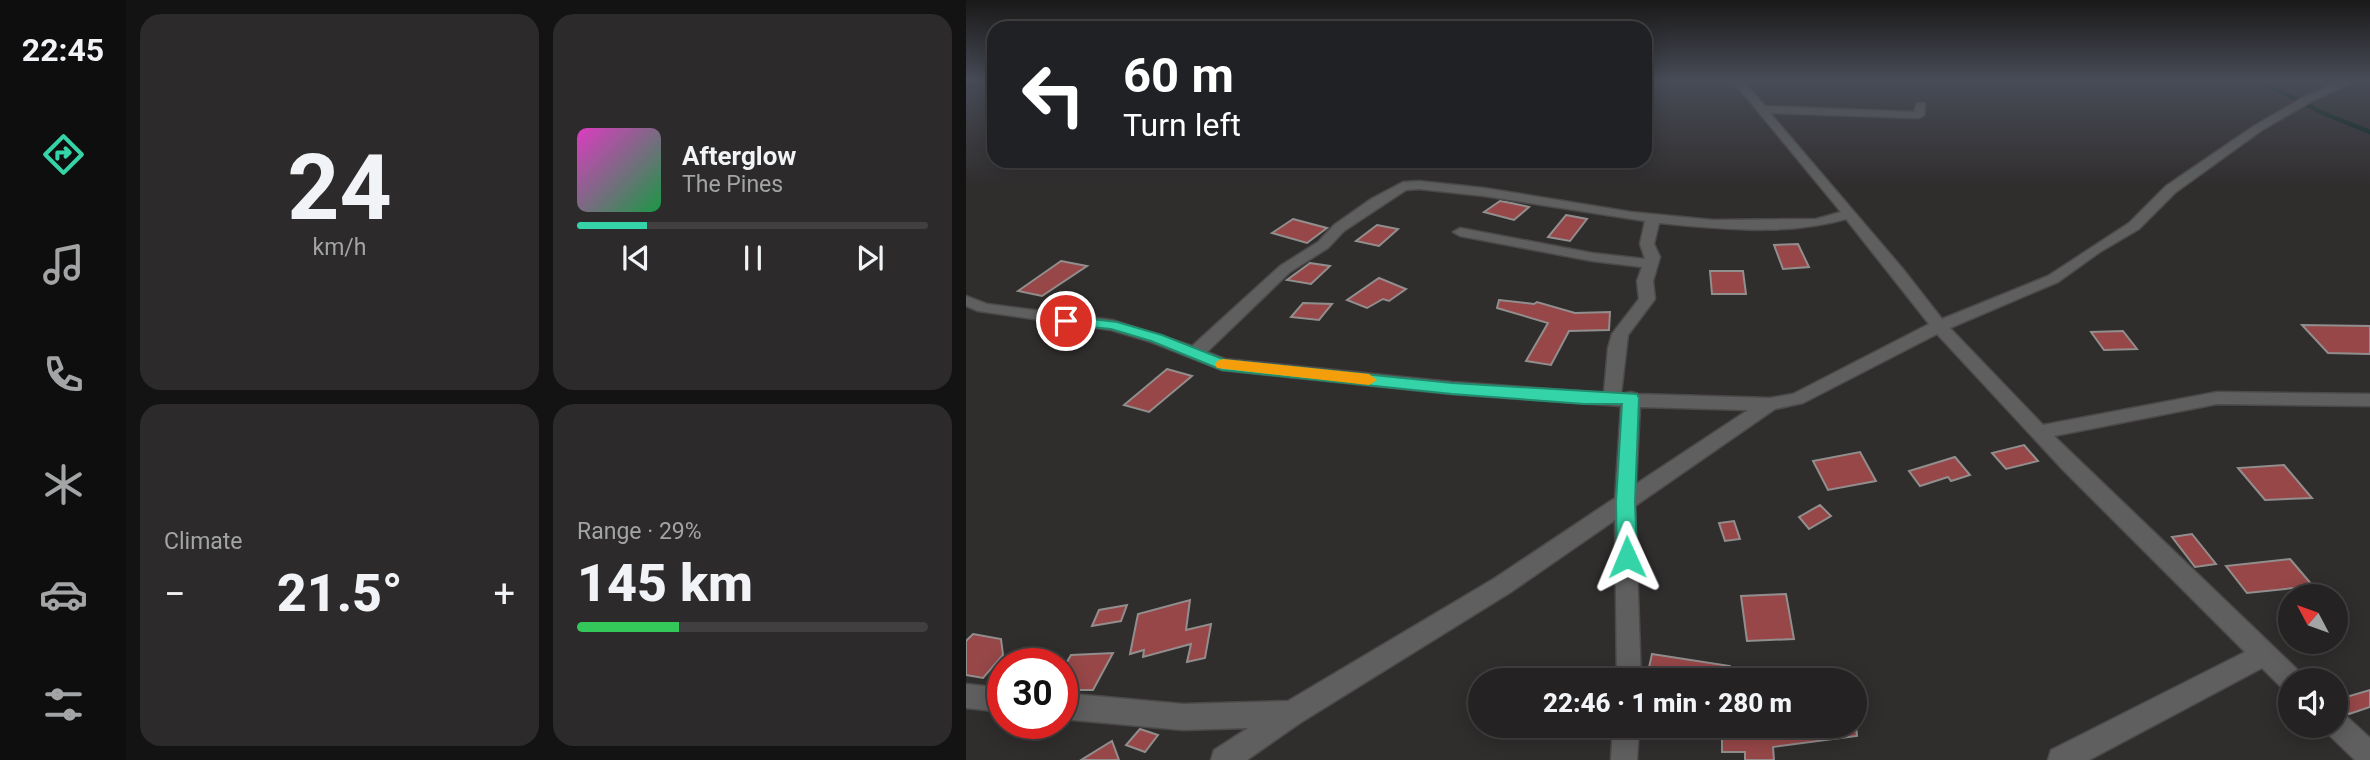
<!DOCTYPE html>
<html lang="en">
<head>
<meta charset="utf-8">
<style>
  :root { --surface:#242222; --page:#2c2a2a; --text:#f1f3f6; --muted:#a3a4a5; --line:#413f40; --accent:#34d4a8 }
  body { margin:0; font-family:Roboto,sans-serif; background:var(--page); color:var(--text); height:100vh; display:flex; flex-direction:column; font-size:26px; white-space:nowrap }
  * { box-sizing:border-box; margin:0 }
  p { font-size:23px; color:var(--muted) }
  .icon { flex:none; width:38px; height:38px; fill:none; stroke:currentColor; stroke-width:2; stroke-linecap:round; stroke-linejoin:round }
  .map { position:relative; flex:1; overflow:hidden }
  .panel { display:flex; flex-direction:column; gap:14px; padding:14px; background:#141313; width:840px }
  .panel>* { flex:none }
  .banner { position:absolute; left:21px; top:21px; width:665px; height:147px; border-radius:21px; box-shadow:0 4px 18px #0003,0 0 0 2px var(--line); background:#202124; color:#fff; overflow:hidden }
  .needle { width:46px; rotate:311deg }
  .fabs { position:absolute; left:1312px; top:584px; display:grid; gap:14px }
  .fabs a { display:grid; place-items:center; width:70px; height:70px; border-radius:50%; background:var(--surface); box-shadow:0 4px 18px #0003,0 0 0 2px var(--line); font-size:35px }
  .speed { position:absolute; left:21px; top:648px; display:flex; gap:14px; font-size:35px; font-weight:700; text-align:center }
  .speed>* { display:grid; place-content:center; width:91px; height:91px; border-radius:50%; background:var(--surface); box-shadow:0 4px 18px #0003,0 0 0 2px var(--line); line-height:1 }
  .speed .limit { border:10px solid #d22; background:#fff; color:#111 }
  .pin { position:absolute; display:grid; place-items:center; width:60px; height:60px; color:#fff; margin:-30px; border:4px solid #fff; border-radius:50%; box-shadow:0 2px 7px #0007 }
  .me { position:absolute; width:77px; margin:-38px; rotate:359deg; stroke-linejoin:round; filter:drop-shadow(0 0 5px #0008) }
  .turn { display:flex; align-items:center; gap:24px; height:147px; padding:0 21px; font-size:32px }
  .turn .icon { width:91px; height:91px; stroke-width:2.5 }
  .turn b { display:block; font-size:49px; line-height:60px }
  .big { font-size:52px; font-weight:800; line-height:1.1 }
  .panel .tile { flex:1; display:flex; flex-direction:column; justify-content:center; gap:10px; min-width:0; padding:0 24px; border-radius:21px; background:var(--page) }
  .panel .dial { align-items:center; gap:0 }
  .dial b { font-size:91px; line-height:1 }
  .song { display:flex; align-items:center; gap:21px }
  .cover { width:84px; height:84px; border-radius:10px; background:linear-gradient(135deg,hsl(310 70% 55%),hsl(140 70% 35%)) }
  .played { height:7px; border-radius:4px; background:linear-gradient(90deg,var(--accent) 20%,var(--line) 20%) }
  .keys { display:flex; justify-content:space-around; direction:ltr }
  .heat { display:flex; justify-content:space-between; align-items:center; font-size:38px; direction:ltr }
  .charge { height:10px; border-radius:5px; background:linear-gradient(90deg,#34c759 29%,var(--line) 0) }
  .panel .tiles { flex:1; display:grid; gap:14px; grid-template-columns:repeat(2,1fr) }
  .trip { position:absolute; left:502px; top:668px; width:399px; height:70px; border-radius:35px; background:var(--surface); box-shadow:0 4px 18px #0003,0 0 0 2px var(--line); font-weight:800; line-height:70px; text-align:center }
  main { display:flex; flex:1; min-height:0 }
  .menu { display:flex; flex-direction:column; width:126px; justify-content:space-around; align-items:center; background:#0e0e0e; color:var(--muted) }
  .menu .icon { width:49px; height:49px }
  .menu .current { color:var(--accent) }
  .menu b { font-size:32px; color:var(--text) }
  .map>svg:first-child { display:block }
  .lines { fill:none; stroke-linecap:round; stroke-linejoin:round }
  .stream { stroke:#03241a; stroke-width:4.5 }
  .building { fill:#974748; stroke:#928e8e; stroke-width:2 }
  .minor-casing { stroke:#4b4949; stroke-width:3 }
  .minor { fill:#5e5f5e; fill-rule:evenodd }
  .route { fill:#34d4a8; stroke:#228a6d; stroke-width:2 }
  .slow { fill:#f59e0b }
</style>
</head>
<body>
<main>
<nav class="menu">
<b>22:45</b>
<svg class="icon current" aria-label="directions" viewBox="0 0 24 24"><path d="M12 3l9 9-9 9-9-9zM9 14v-3h6M13 9l2 2-2 2"/></svg>
<svg class="icon" aria-label="music" viewBox="0 0 24 24"><path d="M9 18V5l10-2v13"/><circle cx="6" cy="18" r="3"/><circle cx="16" cy="16" r="3"/></svg>
<svg class="icon" aria-label="phone" viewBox="0 0 24 24"><path d="M5 4h4l2 5-3 2q2 4 5 5l2-3 5 2v4C11 20 4 13 5 4z"/></svg>
<svg class="icon" aria-label="climate" viewBox="0 0 24 24"><path d="M12 3v18M4 7l16 10M4 17L20 7"/></svg>
<svg class="icon" aria-label="car" viewBox="0 0 24 24"><path d="M5 17H2v-5l4-1 3-4h7l3 4 3 1v5h-3M9 17h6M6 11h13"/><circle cx="7" cy="17" r="2"/><circle cx="17" cy="17" r="2"/></svg>
<svg class="icon" aria-label="filters" viewBox="0 0 24 24"><path d="M4 7h16M4 17h16"/><circle cx="9" cy="7" r="2"/><circle cx="15" cy="17" r="2"/></svg>
</nav>
<section class="panel">
<div class="tiles">
<div class="tile dial"><b>24</b><p>km/h</p></div>
<div class="tile">
<div class="song"><i class="cover"></i><div><b>Afterglow</b><p>The Pines</p></div></div>
<div class="played"></div>
<div class="keys"><svg class="icon" aria-label="previous" viewBox="0 0 24 24"><path d="M18 5L8 12l10 7zM5 5v14"/></svg><svg class="icon" aria-label="pause" viewBox="0 0 24 24"><path d="M8 5v14M16 5v14"/></svg><svg class="icon" aria-label="next" viewBox="0 0 24 24"><path d="M6 5l10 7-10 7zM19 5v14"/></svg></div>
</div>
<div class="tile"><p>Climate</p>
<div class="heat"><a>−</a><b class="big">21.5°</b><a>+</a></div>
</div>
<div class="tile"><p>Range · 29%</p><b class="big">145 km</b><div class="charge"></div></div>
</div>
</section>
<div class="map">
<svg width="1404" height="760" viewBox="0 0 1404 760">
  <rect width="100%" height="100%" fill="#302d2d"/>
  <g class="lines">
    <!-- stream -->
    <g class="stream">
      <polyline points="1294,81 1359,114 1404,132"/>
      <polyline points="0,88 22,81"/>
    </g>
  </g>
  <!-- building -->
  <g class="building">
    <polygon points="534,201 545,203 563,207 548,220 518,212"/>
    <polygon points="600,215 621,219 604,241 582,237"/>
    <polygon points="327,219 361,228 341,243 306,233"/>
    <polygon points="411,225 432,229 413,246 390,241"/>
    <polygon points="832,244 843,267 817,269 808,245"/>
    <polygon points="95,261 121,266 76,296 52,291"/>
    <polygon points="344,263 364,266 345,284 321,280"/>
    <polygon points="744,271 777,271 780,294 746,294"/>
    <polygon points="413,278 440,289 423,301 417,299 401,308 381,300"/>
    <polygon points="533,300 568,304 571,302 609,313 644,312 643,330 603,331 585,365 560,361 582,323 531,308"/>
    <polygon points="337,303 366,304 353,320 325,317"/>
    <polygon points="1336,325 1404,326 1404,354 1362,353"/>
    <polygon points="1157,331 1171,349 1138,350 1125,332"/>
    <polygon points="201,369 226,376 183,412 158,405"/>
    <polygon points="1058,445 1072,461 1040,469 1026,453"/>
    <polygon points="894,452 910,481 862,490 847,461"/>
    <polygon points="989,457 1004,475 985,481 982,477 954,486 943,471"/>
    <polygon points="1318,465 1346,498 1299,500 1272,468"/>
    <polygon points="854,505 865,516 843,529 833,517"/>
    <polygon points="768,521 774,539 759,541 753,523"/>
    <polygon points="1226,534 1250,564 1229,567 1206,537"/>
    <polygon points="1324,559 1347,586 1281,593 1260,566"/>
    <polygon points="820,594 828,639 781,641 775,596"/>
    <polygon points="224,600 220,630 245,624 239,658 221,662 225,644 177,657 178,650 164,654 172,614"/>
    <polygon points="161,605 155,621 126,626 133,610"/>
    <polygon points="7,634 35,639 37,655 17,678 0,675 0,641"/>
    <polygon points="147,653 127,690 96,690 96,670 105,655"/>
    <polygon points="686,654 764,666 763,681 680,681"/>
    <polygon points="1404,690 1404,707 1383,714 1370,700"/>
    <polygon points="756,726 890,726 891,736 807,747 808,760 779,760 779,752 756,752"/>
    <polygon points="174,729 192,735 179,752 160,745"/>
    <polygon points="146,741 153,760 115,760"/>
  </g>
  <g class="lines">
    <!-- minor casing -->
    <g class="minor-casing">
      <g id="minor">
        <path d="M767,81H777L799,106L948,112L951,103H959L958,115L953,118L804,113L937,269L976,319L1082,276L1163,223L1200,186L1288,126L1338,97L1376,81H1389L1346,101L1296,130L1210,192L1173,229L1134,252L1092,282L984,328L1077,425L1251,392L1404,394V406L1251,404L1088,436L1335,673L1338,681H1325V692L1317,689L1296,668L1123,760H1082L1085,750L1279,652L1098,471L971,334L837,403L809,409L669,506L675,681H651L649,520L545,592L334,723L281,760H245L248,750L282,728L217,730L96,719V693L217,704L322,701L529,578L649,498L655,406L486,394L256,370L185,342L145,330L12,311L0,306V296L21,304L146,320L226,346L314,266L352,242L368,225L405,199L437,182L453,181L518,188L665,212L747,220L850,219L875,212ZM453,189L518,196L679,221L674,244L679,259L626,253L494,228L487,232L494,236L626,261L676,267L671,281L673,299L646,334L642,348L638,393L486,382L259,359L241,352L324,272L362,248L378,231L440,190ZM880,219L963,324L827,394L804,398L672,394L665,392L655,394L662,335L689,299L687,281L694,257L688,244L693,223C754,229 821,236 880,219ZM674,407L782,410L670,484Z"/>
        <polygon points="0,684 37,688 37,712 0,708"/>
        <polygon points="1370,711 1379,715 1404,738 1404,760 1389,760 1361,733 1358,726 1370,726"/>
        <polygon points="647,726 673,726 671,760 645,760"/>
      </g>
    </g>
    <!-- minor -->
    <use href="#minor" class="minor"/>
  </g>
  <!-- sky -->
  <linearGradient id="sky" x2="0" y2="1"><stop stop-color="#1a1919"/><stop offset="0.43" stop-color="#484c57"/><stop offset="1" stop-color="#484c57" stop-opacity="0"/></linearGradient>
  <rect width="1404" height="187" fill="url(#sky)"/>
  <!-- route -->
  <polygon class="route" points="100,316 151,322 196,335 259,360 486,383 671,394 673,398 669,502 671,557 668,563 661,565 654,563 651,557 650,502 656,404 618,404 486,394 256,370 185,341 145,329 95,324 93,321 95,317"/>
  <!-- slow -->
  <polygon class="slow" points="257,359 403,374 411,380 403,385 251,368 249,365 251,361"/>
</svg>
<div class="fabs">
<a><svg class="needle" viewBox="-14 -14 28 28"><path d="M0-13l5 13h-10z" fill="#e53935"/><path d="M0 13l5-13h-10z" fill="#a3a4a5"/></svg></a>
<a><svg class="icon" aria-label="sound" viewBox="0 0 24 24"><path d="M4 9h4l5-4v14l-5-4H4zM17 9q2 3 0 6"/></svg></a>
</div>
<div class="speed"><div class="limit">30</div></div>
<div class="pin" style="left:100px;top:321px;background:#d93025"><svg class="icon" aria-label="arrive" viewBox="0 0 24 24"><path d="M6 21V4h12l-3 4 3 4H6"/></svg></div>
<svg class="me" style="left:661px;top:557px" viewBox="-20 -20 40 40"><path d="M0-17L14 15 0 8-14 15z" fill="#34d4a8" stroke="#fff" stroke-width="4"/></svg>
<div class="trip">22:46 · 1 min · 280 m</div>
<div class="banner">
<div class="turn"><svg class="icon" aria-label="left" viewBox="0 0 24 24"><path d="M17 20v-9H6M10 6l-5 5 5 5"/></svg><div><b>60 m</b>Turn left</div></div>
</div>
</div>
</main>
</body>
</html>
